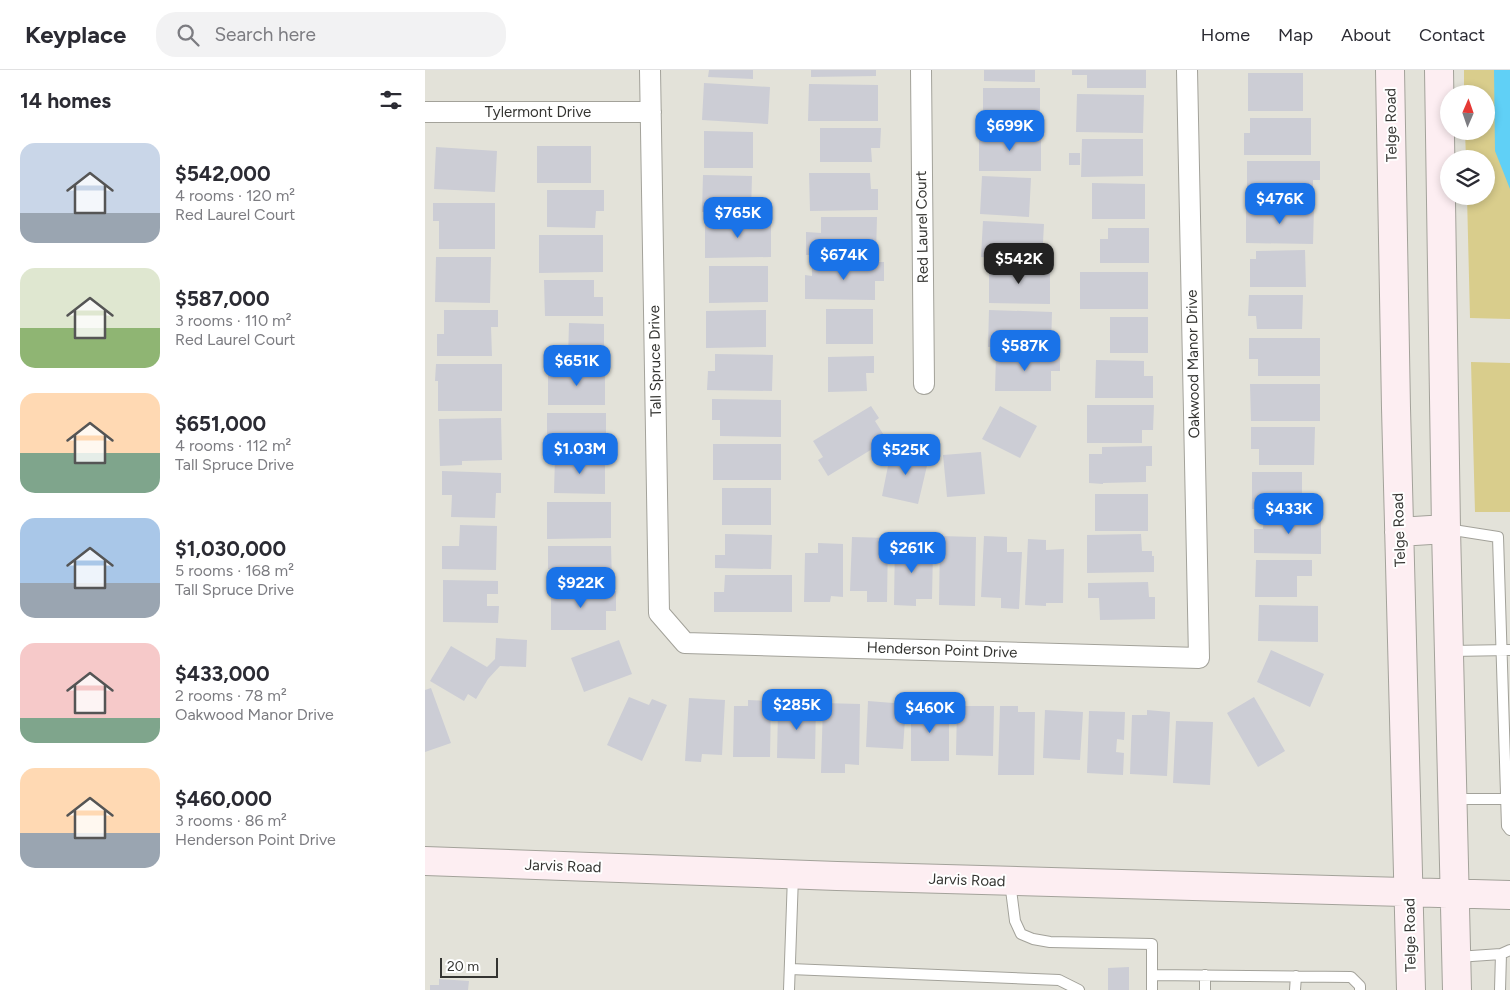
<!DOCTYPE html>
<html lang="en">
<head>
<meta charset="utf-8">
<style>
  :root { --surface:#fff; --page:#f2f2f3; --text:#2b2b33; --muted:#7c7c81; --line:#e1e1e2; --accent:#1a73e8 }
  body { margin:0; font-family:Figtree,sans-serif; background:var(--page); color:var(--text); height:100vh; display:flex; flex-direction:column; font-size:19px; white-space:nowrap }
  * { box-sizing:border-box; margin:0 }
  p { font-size:16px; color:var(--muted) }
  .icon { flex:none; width:28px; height:28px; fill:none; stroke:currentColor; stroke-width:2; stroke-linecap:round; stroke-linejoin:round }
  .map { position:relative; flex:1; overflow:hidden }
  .panel { display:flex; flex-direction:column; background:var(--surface); width:425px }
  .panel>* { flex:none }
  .needle { width:32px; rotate:2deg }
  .buttons { position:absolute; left:1015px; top:15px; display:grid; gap:10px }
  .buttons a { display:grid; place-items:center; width:55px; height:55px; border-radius:50%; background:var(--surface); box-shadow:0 2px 8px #0003; font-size:25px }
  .scale { position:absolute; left:15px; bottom:12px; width:58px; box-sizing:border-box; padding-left:5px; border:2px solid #343431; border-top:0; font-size:14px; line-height:18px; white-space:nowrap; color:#343431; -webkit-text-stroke:4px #fff; paint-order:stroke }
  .price { position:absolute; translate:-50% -42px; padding:0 11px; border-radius:10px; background:var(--accent); color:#fff; font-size:16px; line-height:32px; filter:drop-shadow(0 1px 2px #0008) }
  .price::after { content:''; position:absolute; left:50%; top:30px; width:15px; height:11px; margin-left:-8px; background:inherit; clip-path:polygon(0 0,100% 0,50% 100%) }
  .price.active { background:#222; color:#fff }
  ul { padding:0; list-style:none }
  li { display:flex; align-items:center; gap:15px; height:125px; padding:0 20px }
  li span { display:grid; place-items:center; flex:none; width:140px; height:100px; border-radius:15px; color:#555 }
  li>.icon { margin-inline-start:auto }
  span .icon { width:60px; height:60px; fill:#fffc; stroke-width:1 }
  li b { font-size:21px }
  h2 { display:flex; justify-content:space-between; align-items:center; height:60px; padding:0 20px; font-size:21px }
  header { display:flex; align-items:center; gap:30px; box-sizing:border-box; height:70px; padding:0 25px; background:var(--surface); border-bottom:1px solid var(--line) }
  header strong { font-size:24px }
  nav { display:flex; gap:28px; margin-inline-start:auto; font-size:18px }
  .search { width:350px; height:45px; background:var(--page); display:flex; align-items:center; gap:12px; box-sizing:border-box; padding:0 18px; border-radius:20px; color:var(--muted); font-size:19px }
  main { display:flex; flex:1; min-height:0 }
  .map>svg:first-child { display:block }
</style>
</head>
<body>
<header>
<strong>Keyplace</strong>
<div class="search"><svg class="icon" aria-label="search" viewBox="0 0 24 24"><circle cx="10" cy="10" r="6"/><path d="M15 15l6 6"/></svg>Search here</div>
<nav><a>Home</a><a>Map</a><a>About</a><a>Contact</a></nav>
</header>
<main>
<section class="panel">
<h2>14 homes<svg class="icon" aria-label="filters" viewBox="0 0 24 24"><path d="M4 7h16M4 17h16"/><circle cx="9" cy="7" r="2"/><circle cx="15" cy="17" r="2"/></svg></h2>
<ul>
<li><span style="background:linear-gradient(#c9d6e8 70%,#9aa5b1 0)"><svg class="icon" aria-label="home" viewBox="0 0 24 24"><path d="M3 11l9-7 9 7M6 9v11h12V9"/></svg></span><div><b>$542,000</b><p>4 rooms · 120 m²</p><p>Red Laurel Court</p></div></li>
<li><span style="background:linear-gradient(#dfe7d0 60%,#8fb573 0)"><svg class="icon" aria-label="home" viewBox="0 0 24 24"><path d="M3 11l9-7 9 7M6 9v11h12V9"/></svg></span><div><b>$587,000</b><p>3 rooms · 110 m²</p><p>Red Laurel Court</p></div></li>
<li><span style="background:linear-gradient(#ffd9b3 60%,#7fa58c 0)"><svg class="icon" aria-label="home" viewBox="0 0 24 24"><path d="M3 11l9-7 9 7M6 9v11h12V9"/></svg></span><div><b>$651,000</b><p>4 rooms · 112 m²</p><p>Tall Spruce Drive</p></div></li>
<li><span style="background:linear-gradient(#a9c7e8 65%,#9aa5b1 0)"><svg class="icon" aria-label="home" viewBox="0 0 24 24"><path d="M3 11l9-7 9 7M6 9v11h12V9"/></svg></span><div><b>$1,030,000</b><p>5 rooms · 168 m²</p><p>Tall Spruce Drive</p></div></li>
<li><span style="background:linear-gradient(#f6c9c9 75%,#7fa58c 0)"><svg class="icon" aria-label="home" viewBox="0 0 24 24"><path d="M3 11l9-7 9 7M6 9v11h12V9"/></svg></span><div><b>$433,000</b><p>2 rooms · 78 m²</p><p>Oakwood Manor Drive</p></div></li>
<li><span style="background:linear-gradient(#ffd9b3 65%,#9aa5b1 0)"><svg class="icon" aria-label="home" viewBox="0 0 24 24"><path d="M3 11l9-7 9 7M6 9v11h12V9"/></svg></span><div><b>$460,000</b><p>3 rooms · 86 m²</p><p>Henderson Point Drive</p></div></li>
</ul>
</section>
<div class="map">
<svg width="1085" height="920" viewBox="0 0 1085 920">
  <rect width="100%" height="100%" fill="#e3e2d9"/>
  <!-- green -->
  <path fill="#d9cd8c" d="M1039 0H1085V249L1045 248 1042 126H1061V89H1041L1040 61H1061V24H1039Z
    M1046 292 1085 293V442H1050Z"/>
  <!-- water -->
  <path fill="#60d0f6" d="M1069 0H1085V119L1070 81Z"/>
  <!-- building -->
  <path fill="#cccdd5" d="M284 0H328V9L283 7Z
    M386 0H451V6L386 7Z
    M559 0H610V12L559 11Z
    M647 0H721V18H662V5H647Z
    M823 3H878V41H823Z
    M279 13 345 17 343 54 277 50Z
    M384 14 453 15V51H383Z
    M558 18H615V56H558Z
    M652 24 719 25 718 63 651 62Z
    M825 48H886V85H819V63H825Z
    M395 58H456L455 78H446L447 92H395Z
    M279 61 328 62V98H279Z
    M554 63H616V101H554Z
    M657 69H718V106L656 107Z
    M112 76H166V113H112Z
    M11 77 72 81 70 122 9 119Z
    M644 83H655V95H644Z
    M822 91H895V110H888V129H822Z
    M384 103H445L446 119H453V140L385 141Z
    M278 105 327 106 326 143 277 142Z
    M557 106 606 108 604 147 555 144Z
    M667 113 720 114V149H667Z
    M122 120H179V141H171L170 158 122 157Z
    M8 133H70V179H14V151H8Z
    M821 136 889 137 888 174 821 173Z
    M396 147H452L451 184 381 185V162L396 163Z
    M280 151H346V187L280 188Z
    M558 151 619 154 617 191 556 187Z
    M683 158H724V193H675V169H683Z
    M114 165H178V202L114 203Z
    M880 180 881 217H825V189H831V181Z
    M11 187H66L65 233 10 232Z
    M387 192H459V211H450V230L380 229V205L387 206Z
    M284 196H343V232L284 233Z
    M564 196 625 197V234L564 233Z
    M655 202H723V239H655Z
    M119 210H169V227H178V246H120Z
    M824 225H878L877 259H832L831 246H823Z
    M401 239H448V274H401Z
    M19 240H73V257H66L67 286H12V264H19Z
    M341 240V277L281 278V241Z
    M564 240 627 242 626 278 563 277Z
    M685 247H723V283H685Z
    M144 253 179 254V290L143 289Z
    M824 268H895V306H833V289H824Z
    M290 284 348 285 347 321 282 320 283 301H290Z
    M571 284H635V301H626V321H570Z
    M449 286V303H441L442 321 403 322V287Z
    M671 290 719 291V306H728V328H670Z
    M11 294H77V341H13V311H10Z
    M123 299H180V335H123Z
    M825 314H895V351H826Z
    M287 329 356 330V367L295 366V350H287Z
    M662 335H729L728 360H717V373H662Z
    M446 336 454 348 450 351 462 370 403 406 393 390 398 387 388 371Z
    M575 336 612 356 595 388 557 369Z
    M122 343H181V379H122Z
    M76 348 77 390 37 391V395L15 396 14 349Z
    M826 357H890L889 395H834V379H826Z
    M288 374H356V410H288Z
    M727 376V396H721V412L678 413V414L664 413V384H677V377Z
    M486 378 505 383 493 434 457 426 466 381 485 385Z
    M556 382 560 424 522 427 518 385Z
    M130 386H180V424L129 423Z
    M17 401 76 403V423H71L70 448 26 447 27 425H17Z
    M827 402H877V439H827Z
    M297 418H346V455H297Z
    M670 424H723V461H670Z
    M122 432H186V468L122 469Z
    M839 446H896V484L829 483V459H838Z
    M35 455 72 456 71 500 17 499V476H34Z
    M300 464 347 465 346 499 290 498V485H300Z
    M716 464 717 481H727V486H729V502L662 503V465Z
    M515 466 551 467 550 536 514 535Z
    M559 466 582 467V482H597L594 539 576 538V528L556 527Z
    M427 467 463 468 462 532H442V521H425Z
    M470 468H481V479H508L507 529H491V536L469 535Z
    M603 469 621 470V480L639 479 638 533H621V536L600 535Z
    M393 473 418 474V527L406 526 405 532H379L380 483H393Z
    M123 476H186L187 512H139V499H123Z
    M831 490H887V506H872V527H830Z
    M300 505H367V542H289V522H299Z
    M18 510 73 511V524H62V536H74L73 553 18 552Z
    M723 512 724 527H730V549L675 550 674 528H663V513Z
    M126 520 191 521V541H181V560H126Z
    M834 535 893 536V572L833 571Z
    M71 568 102 570 101 597 75 596 63 609 51 629 43 624 39 631 5 611 26 576 62 597 70 589Z
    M194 570 207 604 159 622 146 588Z
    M846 580 899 604 885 637 832 612Z
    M6 618 26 673 0 682V620Z
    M204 627 224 635 227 629 242 635 217 691 182 675Z
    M829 627 860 681 833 697 802 643Z
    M264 628 300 630 297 685 277 684 276 692 260 691Z
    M323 630 346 631 345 687H308L309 636H323Z
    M369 631 391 632 390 689 352 688 353 639H369Z
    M443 631 481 634 478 679 441 677Z
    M398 633 435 634 434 695 420 694V703H396Z
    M532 636H569L568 686 531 685Z
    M575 636H593V642H610L609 705H573Z
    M486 638H524V691H486Z
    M620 640 658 642 655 690 618 688Z
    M722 640 745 642 742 706 705 704 707 645H722Z
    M664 641 700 642 699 670 692 669 691 682 699 683 698 705 662 703Z
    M751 651 788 652 785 715 748 713Z
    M704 897V920H683V898Z
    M14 909 44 911 43 920H5V915H14Z"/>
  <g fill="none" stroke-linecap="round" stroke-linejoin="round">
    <defs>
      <path id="lane" d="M1022 459 1073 467 1082 756 1085 760
        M1026 581 1085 580
        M1028 729H1081
        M585 812 590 851 596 864 608 869 625 872 727 874V920
        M1032 887 1076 884
        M365 899 634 910 654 920
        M727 905 926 907 935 916V920
        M364 920 368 806
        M780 920V905
        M870 920 871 906
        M1075 920 1076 884 1085 880"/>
      <path id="street" d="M225 0 234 543 260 573 774 588 762 0
        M496 0 499 314
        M0 42H226"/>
      <path id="secondary" d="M965 0 971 338 986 920
        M1014 0 1021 459 1032 920
        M974 462 1021 459
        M0 791 412 806 1085 825"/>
    </defs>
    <!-- lane casing -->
    <use href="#lane" stroke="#a3a29a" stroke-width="12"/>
    <!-- street casing -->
    <use href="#street" stroke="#a3a29a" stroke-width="22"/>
    <!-- secondary casing -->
    <use href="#secondary" stroke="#a3a29a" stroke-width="30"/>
    <!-- lane -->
    <use href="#lane" stroke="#fff" stroke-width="10"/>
    <!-- street -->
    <use href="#street" stroke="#fff" stroke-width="20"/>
    <!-- secondary -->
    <use href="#secondary" stroke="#fdeef2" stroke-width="28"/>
  </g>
  <g text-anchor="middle" stroke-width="4" stroke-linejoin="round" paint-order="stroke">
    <!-- street labels -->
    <g font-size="15" fill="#343431" stroke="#fff">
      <text x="113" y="47">Tylermont Drive</text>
      <text transform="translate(966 55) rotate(-91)" y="5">Telge Road</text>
      <text transform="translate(497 157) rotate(-91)" y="5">Red Laurel Court</text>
      <text transform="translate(230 291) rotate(-91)" y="5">Tall Spruce Drive</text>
      <text transform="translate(768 294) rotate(-91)" y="5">Oakwood Manor Drive</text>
      <text transform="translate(974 460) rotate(-92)" y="5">Telge Road</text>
      <text transform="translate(517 580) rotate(2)" y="5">Henderson Point Drive</text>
      <text transform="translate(138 796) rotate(2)" y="5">Jarvis Road</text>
      <text transform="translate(542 810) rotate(2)" y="5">Jarvis Road</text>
      <text transform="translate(985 865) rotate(-91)" y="5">Telge Road</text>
    </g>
  </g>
</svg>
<div class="buttons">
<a><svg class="needle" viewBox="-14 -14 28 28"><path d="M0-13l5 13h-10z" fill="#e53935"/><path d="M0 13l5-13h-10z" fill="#7c7c81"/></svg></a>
<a><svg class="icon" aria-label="layers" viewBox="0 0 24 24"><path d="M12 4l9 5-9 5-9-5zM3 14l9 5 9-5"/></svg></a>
</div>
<div class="scale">20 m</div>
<b class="price" style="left:585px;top:82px">$699K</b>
<b class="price" style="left:855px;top:155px">$476K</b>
<b class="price" style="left:313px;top:169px">$765K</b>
<b class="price" style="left:419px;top:211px">$674K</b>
<b class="price active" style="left:594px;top:215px">$542K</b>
<b class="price" style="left:600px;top:302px">$587K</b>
<b class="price" style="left:152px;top:317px">$651K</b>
<b class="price" style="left:155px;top:405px">$1.03M</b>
<b class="price" style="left:481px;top:406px">$525K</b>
<b class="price" style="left:864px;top:465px">$433K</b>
<b class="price" style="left:487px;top:504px">$261K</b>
<b class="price" style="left:156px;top:539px">$922K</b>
<b class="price" style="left:372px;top:661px">$285K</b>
<b class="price" style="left:505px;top:664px">$460K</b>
</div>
</main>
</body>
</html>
